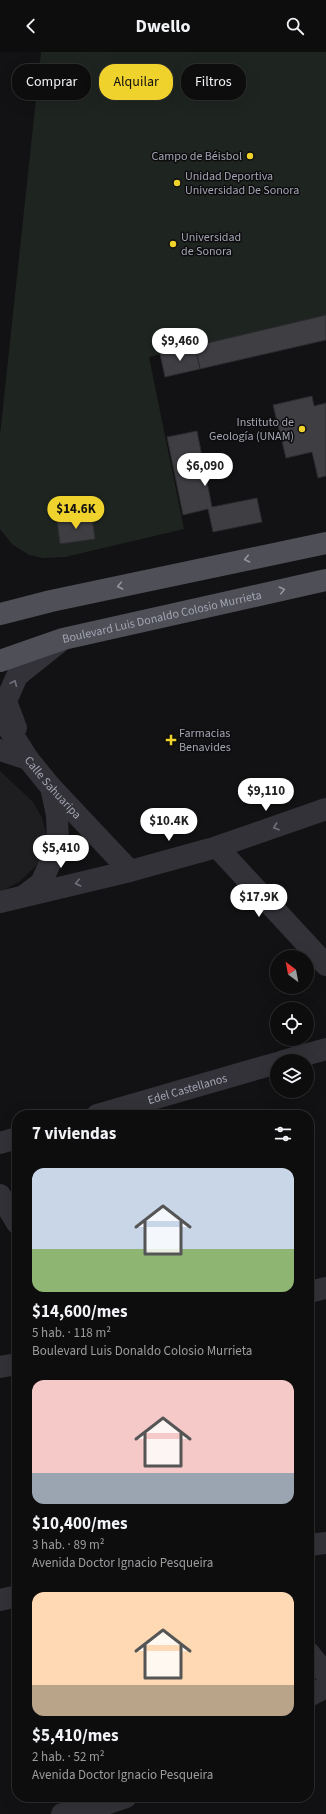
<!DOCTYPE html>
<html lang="es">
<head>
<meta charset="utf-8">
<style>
  :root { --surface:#0e0d0e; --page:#1c1b1c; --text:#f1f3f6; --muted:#9b9c9e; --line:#2e2d2e; --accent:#f0d22c }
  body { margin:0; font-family:"Source Sans 3",sans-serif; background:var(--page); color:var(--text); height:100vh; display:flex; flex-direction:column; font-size:15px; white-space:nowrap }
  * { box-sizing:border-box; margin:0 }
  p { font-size:13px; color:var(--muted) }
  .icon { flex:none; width:22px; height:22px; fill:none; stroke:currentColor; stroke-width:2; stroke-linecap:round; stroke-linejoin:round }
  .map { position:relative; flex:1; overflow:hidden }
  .sheet { position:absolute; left:12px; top:1058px; width:302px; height:692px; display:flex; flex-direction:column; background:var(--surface); border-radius:16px; box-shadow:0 4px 16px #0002,0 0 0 1px var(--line) }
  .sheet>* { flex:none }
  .hud { position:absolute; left:12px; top:12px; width:302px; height:36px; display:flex; gap:8px }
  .needle { width:26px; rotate:328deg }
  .buttons { position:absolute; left:270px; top:898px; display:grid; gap:8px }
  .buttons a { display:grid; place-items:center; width:44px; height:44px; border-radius:50%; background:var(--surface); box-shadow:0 4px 16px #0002,0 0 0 1px var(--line); font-size:20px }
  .price { position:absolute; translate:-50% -34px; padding:0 9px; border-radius:14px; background:#fff; color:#222; font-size:13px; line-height:26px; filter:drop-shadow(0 1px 2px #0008) }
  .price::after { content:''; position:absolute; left:50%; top:24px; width:12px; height:9px; margin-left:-6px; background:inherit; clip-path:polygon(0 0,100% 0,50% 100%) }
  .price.active { background:var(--accent); color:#111 }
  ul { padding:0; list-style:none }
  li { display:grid; align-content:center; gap:8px; height:212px; padding:0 20px }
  li span { display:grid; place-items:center; height:124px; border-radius:12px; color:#555 }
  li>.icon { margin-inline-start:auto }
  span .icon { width:72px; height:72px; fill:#fffc; stroke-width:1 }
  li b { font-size:17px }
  h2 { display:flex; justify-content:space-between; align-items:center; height:48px; padding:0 20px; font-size:17px }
  .pill { padding:0 14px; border-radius:16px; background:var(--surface); box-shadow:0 4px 16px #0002,0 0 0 1px var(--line); font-size:14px; line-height:36px }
  .pill.active { background:var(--accent); color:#111 }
  header { display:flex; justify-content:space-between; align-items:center; height:52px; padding:0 20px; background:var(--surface); font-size:18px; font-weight:700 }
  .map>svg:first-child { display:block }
</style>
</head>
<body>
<header><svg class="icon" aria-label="back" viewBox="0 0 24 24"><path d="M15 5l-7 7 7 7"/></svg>Dwello<svg class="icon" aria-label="search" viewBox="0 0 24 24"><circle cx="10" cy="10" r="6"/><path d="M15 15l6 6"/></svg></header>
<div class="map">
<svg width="326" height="1762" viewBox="0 0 326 1762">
  <rect width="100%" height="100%" fill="#121113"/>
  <!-- built -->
  <path fill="#1e1d20" d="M0 719 33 750 42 766 47 785 39 811 19 830 0 840Z"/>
  <!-- green -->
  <path fill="#1e2520" d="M41 0H326V263L149 305 184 477 65 505 43 506 29 503 12 492 0 477V383Z"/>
  <!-- building -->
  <path fill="#3e3e43" stroke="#2c2b2f" d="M326 263V288L200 317 195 294Z
    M195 294 200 317 165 325 160 302Z
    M312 344 314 354 326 351V424L318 426 312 400 286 406 273 353Z
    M197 379 212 455 257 446 262 470 213 480 208 457 183 463 167 385Z
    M92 464 95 487 60 492 57 469Z"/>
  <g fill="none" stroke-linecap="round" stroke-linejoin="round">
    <!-- minor -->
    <g stroke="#323238" stroke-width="22">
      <path id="s1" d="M0 663 28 707 50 734 130 819"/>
      <path d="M16 676 6 649 17 624 62 588"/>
      <path d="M0 698 28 707"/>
      <path d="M217 795 326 913"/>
      <path d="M25 843 41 831 58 794 57 763 51 735"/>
      <path d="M0 850 130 819 217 795 326 757"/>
      <path d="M283 1009 326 997"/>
      <path id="s2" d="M97 1063 277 1011"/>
      <path d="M0 1091 17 1086"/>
      <path d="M0 1143 17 1171"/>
      <path d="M309 1240 326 1236"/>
      <path d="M0 1315 17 1312"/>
      <path d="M309 1493 326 1491"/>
      <path d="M0 1548 17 1544"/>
      <path d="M309 1601 326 1622"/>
      <path d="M309 1644 326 1635"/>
      <path d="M62 1762 97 1755 126 1745"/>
    </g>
    <!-- primary -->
    <g stroke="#4e4f57" stroke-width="22">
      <path d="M0 562 51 549 326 491"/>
      <path id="s3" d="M0 609 63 587 326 528"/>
    </g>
  </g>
  <!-- one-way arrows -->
  <defs><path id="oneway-chevron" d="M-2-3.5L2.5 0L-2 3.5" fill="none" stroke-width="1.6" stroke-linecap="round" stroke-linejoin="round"/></defs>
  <g stroke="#9294a1">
    <use href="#oneway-chevron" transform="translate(247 507) rotate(168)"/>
    <use href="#oneway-chevron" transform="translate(120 534) rotate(168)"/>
    <use href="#oneway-chevron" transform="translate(282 538) rotate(-13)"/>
  </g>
  <g stroke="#70717c">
    <use href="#oneway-chevron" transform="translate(14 631) rotate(-66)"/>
    <use href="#oneway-chevron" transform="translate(276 775) rotate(161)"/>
    <use href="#oneway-chevron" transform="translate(78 831) rotate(167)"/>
  </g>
  <!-- markers -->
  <g fill="#f0d22c" stroke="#0d0c0e" stroke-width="1.5">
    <circle cx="250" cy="104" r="4"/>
    <circle cx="177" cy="131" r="4"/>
    <circle cx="173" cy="192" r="4"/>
    <circle cx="302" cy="377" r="4"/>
    <path d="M169 682h4v4h4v4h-4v4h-4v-4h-4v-4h4z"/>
  </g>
  <g text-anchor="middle" stroke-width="3" stroke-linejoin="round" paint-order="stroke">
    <!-- poi labels -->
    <g font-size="12" fill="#a3a5b3" stroke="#0d0c0e" text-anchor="start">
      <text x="242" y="108" text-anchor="end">Campo de Béisbol</text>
      <text x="185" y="128">Unidad Deportiva<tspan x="185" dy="14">Universidad De Sonora</tspan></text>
      <text x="181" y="189">Universidad<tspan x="181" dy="14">de Sonora</tspan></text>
      <text x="294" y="374" text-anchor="end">Instituto de<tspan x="294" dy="14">Geología (UNAM)</tspan></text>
      <text x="179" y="685">Farmacias<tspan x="179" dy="14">Benavides</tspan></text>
    </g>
    <!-- street labels -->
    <g font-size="12" fill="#a3a5b3" stroke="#0d0c0e">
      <text dy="4" stroke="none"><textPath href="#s3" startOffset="168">Boulevard Luis Donaldo Colosio Murrieta</textPath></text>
      <text dy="4" stroke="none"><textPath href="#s1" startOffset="90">Calle Sahuaripa</textPath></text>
      <text dy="4" stroke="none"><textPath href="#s2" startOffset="94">Edel Castellanos</textPath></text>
    </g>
  </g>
</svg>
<div class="buttons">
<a><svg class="needle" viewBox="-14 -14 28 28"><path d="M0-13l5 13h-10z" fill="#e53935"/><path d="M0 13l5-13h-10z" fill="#9b9c9e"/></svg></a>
<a><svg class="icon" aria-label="locate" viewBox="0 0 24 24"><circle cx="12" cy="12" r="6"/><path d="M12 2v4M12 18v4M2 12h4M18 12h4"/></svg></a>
<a><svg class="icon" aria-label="layers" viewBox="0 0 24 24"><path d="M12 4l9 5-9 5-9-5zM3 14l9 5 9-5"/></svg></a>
</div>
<b class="price" style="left:180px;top:310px">$9,460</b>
<b class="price" style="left:205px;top:435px">$6,090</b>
<b class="price active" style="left:76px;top:478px">$14.6K</b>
<b class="price" style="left:266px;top:760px">$9,110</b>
<b class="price" style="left:169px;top:790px">$10.4K</b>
<b class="price" style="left:61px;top:817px">$5,410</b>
<b class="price" style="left:259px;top:866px">$17.9K</b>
<div class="hud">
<a class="pill">Comprar</a>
<a class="pill active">Alquilar</a>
<a class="pill">Filtros</a>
</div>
<section class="sheet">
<h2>7 viviendas<svg class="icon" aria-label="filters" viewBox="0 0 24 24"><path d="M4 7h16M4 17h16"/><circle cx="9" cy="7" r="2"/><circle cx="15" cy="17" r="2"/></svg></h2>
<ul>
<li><span style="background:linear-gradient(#c9d6e8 65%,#8fb573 0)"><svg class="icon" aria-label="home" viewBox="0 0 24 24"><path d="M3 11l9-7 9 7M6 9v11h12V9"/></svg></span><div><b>$14,600/mes</b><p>5 hab. · 118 m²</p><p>Boulevard Luis Donaldo Colosio Murrieta</p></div></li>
<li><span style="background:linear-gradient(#f6c9c9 75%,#9aa5b1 0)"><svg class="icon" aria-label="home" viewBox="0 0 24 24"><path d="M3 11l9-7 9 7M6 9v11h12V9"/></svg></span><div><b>$10,400/mes</b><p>3 hab. · 89 m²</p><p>Avenida Doctor Ignacio Pesqueira</p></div></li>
<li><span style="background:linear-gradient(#ffd9b3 75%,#b9a48a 0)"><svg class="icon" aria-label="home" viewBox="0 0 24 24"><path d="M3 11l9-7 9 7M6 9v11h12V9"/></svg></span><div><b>$5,410/mes</b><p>2 hab. · 52 m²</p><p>Avenida Doctor Ignacio Pesqueira</p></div></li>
</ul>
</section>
</div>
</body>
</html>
